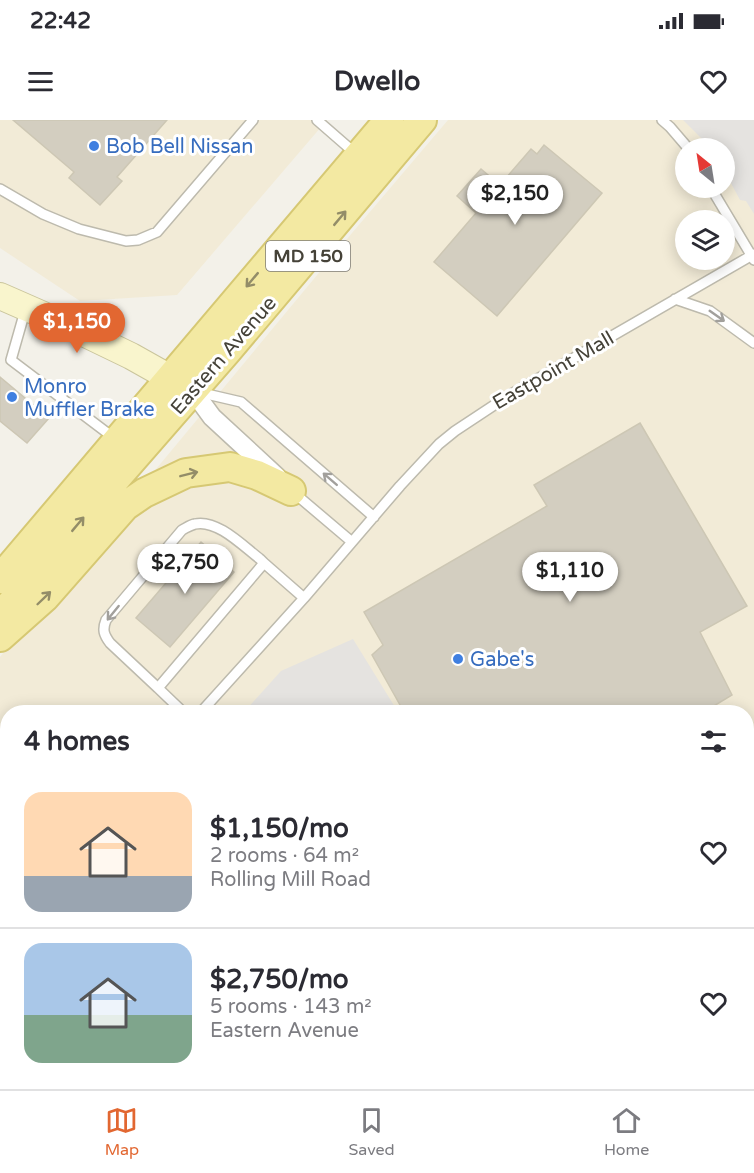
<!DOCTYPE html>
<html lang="en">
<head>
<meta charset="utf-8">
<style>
  :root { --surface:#fff; --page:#f2f2f3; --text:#2b2b33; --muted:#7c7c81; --line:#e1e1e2; --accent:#e26731 }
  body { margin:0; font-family:"Varela Round",sans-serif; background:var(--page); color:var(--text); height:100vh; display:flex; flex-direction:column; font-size:22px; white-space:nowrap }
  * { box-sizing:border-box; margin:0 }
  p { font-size:20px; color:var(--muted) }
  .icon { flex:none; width:33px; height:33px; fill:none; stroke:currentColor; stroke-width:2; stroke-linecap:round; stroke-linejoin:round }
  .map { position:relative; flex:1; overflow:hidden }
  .sheet { position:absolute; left:0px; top:585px; width:754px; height:384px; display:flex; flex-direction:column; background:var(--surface); border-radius:24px 24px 0 0; box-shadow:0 3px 15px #0003 }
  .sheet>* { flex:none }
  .needle { width:39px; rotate:330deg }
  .controls { position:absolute; left:675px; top:18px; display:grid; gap:12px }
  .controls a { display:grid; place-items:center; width:60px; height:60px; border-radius:50%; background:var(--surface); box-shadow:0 3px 15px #0003; font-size:30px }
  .price { position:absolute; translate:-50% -51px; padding:0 14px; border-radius:21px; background:#fff; color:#222; font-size:20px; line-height:39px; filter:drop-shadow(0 2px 3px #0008) }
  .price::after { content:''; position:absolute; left:50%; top:36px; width:18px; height:14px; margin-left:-9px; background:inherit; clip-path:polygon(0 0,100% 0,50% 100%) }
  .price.current { background:var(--accent); color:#fff }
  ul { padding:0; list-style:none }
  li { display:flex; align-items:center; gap:18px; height:150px; padding:0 24px }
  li+li { border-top:2px solid var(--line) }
  li span { display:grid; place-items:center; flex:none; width:168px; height:120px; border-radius:18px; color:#555 }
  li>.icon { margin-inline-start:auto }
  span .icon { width:72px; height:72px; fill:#fffc; stroke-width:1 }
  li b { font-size:26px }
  h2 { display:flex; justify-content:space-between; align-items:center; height:72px; padding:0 24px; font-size:26px }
  .status { display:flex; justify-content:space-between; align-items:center; height:42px; padding:0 30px; background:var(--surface); direction:ltr }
  .status svg { height:16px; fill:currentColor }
  header { display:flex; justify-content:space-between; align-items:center; height:78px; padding:0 24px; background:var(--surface); font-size:27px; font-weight:700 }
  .tab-bar { display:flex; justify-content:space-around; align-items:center; height:84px; border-top:2px solid var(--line); background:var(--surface); font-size:16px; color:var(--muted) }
  .tab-bar a { display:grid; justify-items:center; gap:3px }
  .tab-bar .current { color:var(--accent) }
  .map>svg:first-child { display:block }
</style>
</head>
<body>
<div class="status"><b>22:42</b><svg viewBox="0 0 49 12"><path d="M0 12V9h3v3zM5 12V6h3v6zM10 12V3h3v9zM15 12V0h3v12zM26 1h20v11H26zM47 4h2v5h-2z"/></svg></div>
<header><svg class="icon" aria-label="menu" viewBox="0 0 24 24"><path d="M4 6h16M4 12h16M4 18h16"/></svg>Dwello<svg class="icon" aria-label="heart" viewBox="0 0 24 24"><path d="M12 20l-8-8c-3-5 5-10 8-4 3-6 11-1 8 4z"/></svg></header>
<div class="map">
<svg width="754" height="969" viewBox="0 0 754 969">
  <rect width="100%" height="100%" fill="#f3f1e9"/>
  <!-- commercial -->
  <path fill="#f2ebd7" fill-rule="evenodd" d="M0 0H327L177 175 80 181 0 128Z
    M448 0H754V969H0V537L352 113ZM686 28H724V68H686ZM686 100H724V140H686ZM8 592H747V962H8Z"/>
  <!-- parking -->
  <path fill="#e5e3e0" d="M683 0H754V94L746 81 740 80 725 52 724 28H711Z
    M353 519 398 592H244L281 551Z
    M7 866 8 962H277L264 969H0V890Z"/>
  <!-- building -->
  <path fill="#d3cec0" stroke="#cdc7b4" stroke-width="1.5" d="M13 0H167L117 57 122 61 100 85 69 58 74 52Z
    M544 25 602 73 497 196 434 142 476 93 457 76 481 49 500 65 531 29 537 34Z
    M0 257 49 298 27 323 0 301Z
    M640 303 747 486 700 512 732 575 704 592H404L372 535 383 525 364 492 547 386 534 365Z
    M201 422 226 443 224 444 234 452 170 527 136 498Z"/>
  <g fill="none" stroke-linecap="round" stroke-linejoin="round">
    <defs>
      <path id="lane" d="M317 0 356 34
        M662 0 670 7 688 28
        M711 68 754 140
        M0 69 43 94 79 109 126 121 138 120 157 112 253 0
        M675 179 710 191 754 223
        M25 191 11 240 114 318
        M198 272 241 282 374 397
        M293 372 352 422
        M264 443 158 568 110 523C104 515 102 510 106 500L182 410C186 408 190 405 195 404 217 399 243 426 260 439L264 443 304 478
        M158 568 183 592
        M201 592 304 478 400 366 439 324 455 311 508 276 754 134
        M239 969 240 964"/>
      <path id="street" d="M193 271 212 297 277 357"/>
      <path id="secondary" d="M0 176 73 208 131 236 188 268"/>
      <path id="primary" d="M0 459 389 0
        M0 497 118 356 227 231 422 0
        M0 517 45 477 125 386 144 373 186 353 230 347 257 355 291 371
        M0 814 4 817"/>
    </defs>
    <!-- lane casing -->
    <use href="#lane" stroke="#bdbaad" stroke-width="12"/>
    <!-- street casing -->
    <use href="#street" stroke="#bdbaad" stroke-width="21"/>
    <!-- secondary casing -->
    <use href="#secondary" stroke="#cac59c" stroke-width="28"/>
    <!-- primary casing -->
    <use href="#primary" stroke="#d6c873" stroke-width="32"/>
    <!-- lane -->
    <use href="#lane" stroke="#fff" stroke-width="9"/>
    <!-- street -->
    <use href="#street" stroke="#fff" stroke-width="18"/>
    <!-- secondary -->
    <use href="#secondary" stroke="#f9f5cd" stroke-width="26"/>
    <!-- primary -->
    <use href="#primary" stroke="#f3e9a2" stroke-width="28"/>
  </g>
  <!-- one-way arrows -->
  <defs><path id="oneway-shaft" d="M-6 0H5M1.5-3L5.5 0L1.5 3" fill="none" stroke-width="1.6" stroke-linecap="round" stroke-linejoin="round" transform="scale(1.5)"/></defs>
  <g stroke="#938d68">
    <use href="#oneway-shaft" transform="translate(340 98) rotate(-50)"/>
    <use href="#oneway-shaft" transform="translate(252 160) rotate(130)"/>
    <use href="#oneway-shaft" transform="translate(189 354) rotate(-14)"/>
    <use href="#oneway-shaft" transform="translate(78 404) rotate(-50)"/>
    <use href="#oneway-shaft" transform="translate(44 478) rotate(-44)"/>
  </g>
  <g stroke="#a2a09c">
    <use href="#oneway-shaft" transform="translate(717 196) rotate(35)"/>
    <use href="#oneway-shaft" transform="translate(330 359) rotate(-139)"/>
    <use href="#oneway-shaft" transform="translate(113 493) rotate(129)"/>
  </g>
  <!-- markers -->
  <g fill="#3f7fe0" stroke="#fff" stroke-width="2">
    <circle cx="94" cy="26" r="6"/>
    <circle cx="12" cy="277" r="6"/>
    <circle cx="458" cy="539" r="6"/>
  </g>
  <g text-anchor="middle" stroke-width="6" stroke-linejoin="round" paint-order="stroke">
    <!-- shield labels -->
    <rect fill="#fff" stroke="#7d7b74" stroke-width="1.5" x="266" y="121" width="84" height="30" rx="4.5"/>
    <g font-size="18" font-weight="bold" fill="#454238">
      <text x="308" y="142">MD 150</text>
    </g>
    <!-- shop labels -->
    <g font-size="20" fill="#366cbe" stroke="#fff" text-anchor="start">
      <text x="106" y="33">Bob Bell Nissan</text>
      <text x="24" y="273">Monro<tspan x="24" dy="23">Muffler Brake</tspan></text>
      <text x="470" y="546">Gabe's</text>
    </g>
    <!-- street labels -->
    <g font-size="20" fill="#454238" stroke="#fff">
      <text transform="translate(223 235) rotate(-49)" y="7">Eastern Avenue</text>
      <text transform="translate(553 250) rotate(-30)" y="7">Eastpoint Mall</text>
    </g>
  </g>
</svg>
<div class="controls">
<a><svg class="needle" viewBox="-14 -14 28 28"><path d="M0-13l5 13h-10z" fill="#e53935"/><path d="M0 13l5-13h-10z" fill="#7c7c81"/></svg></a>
<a><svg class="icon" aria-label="layers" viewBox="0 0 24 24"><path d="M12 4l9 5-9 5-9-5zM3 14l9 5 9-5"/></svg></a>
</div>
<b class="price" style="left:515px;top:106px">$2,150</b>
<b class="price current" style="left:77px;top:234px">$1,150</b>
<b class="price" style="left:185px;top:475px">$2,750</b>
<b class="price" style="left:570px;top:483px">$1,110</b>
<section class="sheet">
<h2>4 homes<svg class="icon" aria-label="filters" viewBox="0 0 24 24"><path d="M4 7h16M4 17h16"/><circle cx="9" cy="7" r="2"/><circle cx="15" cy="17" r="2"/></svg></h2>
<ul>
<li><span style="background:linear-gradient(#ffd9b3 70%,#9aa5b1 0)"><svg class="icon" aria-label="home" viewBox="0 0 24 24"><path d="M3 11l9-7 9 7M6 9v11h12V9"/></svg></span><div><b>$1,150/mo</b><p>2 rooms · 64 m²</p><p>Rolling Mill Road</p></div><svg class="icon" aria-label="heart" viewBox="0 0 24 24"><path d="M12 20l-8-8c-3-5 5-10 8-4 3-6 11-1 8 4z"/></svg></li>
<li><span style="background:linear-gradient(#a9c7e8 60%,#7fa58c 0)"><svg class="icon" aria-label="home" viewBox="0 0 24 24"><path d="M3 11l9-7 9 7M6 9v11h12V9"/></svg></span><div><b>$2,750/mo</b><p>5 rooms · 143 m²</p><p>Eastern Avenue</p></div><svg class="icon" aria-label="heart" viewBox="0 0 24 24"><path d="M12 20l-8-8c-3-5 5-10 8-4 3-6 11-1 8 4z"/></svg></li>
</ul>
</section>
</div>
<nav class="tab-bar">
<a class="current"><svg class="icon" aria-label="map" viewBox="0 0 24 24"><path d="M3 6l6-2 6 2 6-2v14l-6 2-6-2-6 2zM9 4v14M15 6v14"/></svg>Map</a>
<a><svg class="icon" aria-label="saved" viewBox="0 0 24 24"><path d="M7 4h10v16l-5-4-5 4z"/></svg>Saved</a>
<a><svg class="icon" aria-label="home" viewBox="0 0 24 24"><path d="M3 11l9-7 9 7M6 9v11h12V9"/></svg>Home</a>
</nav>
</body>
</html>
